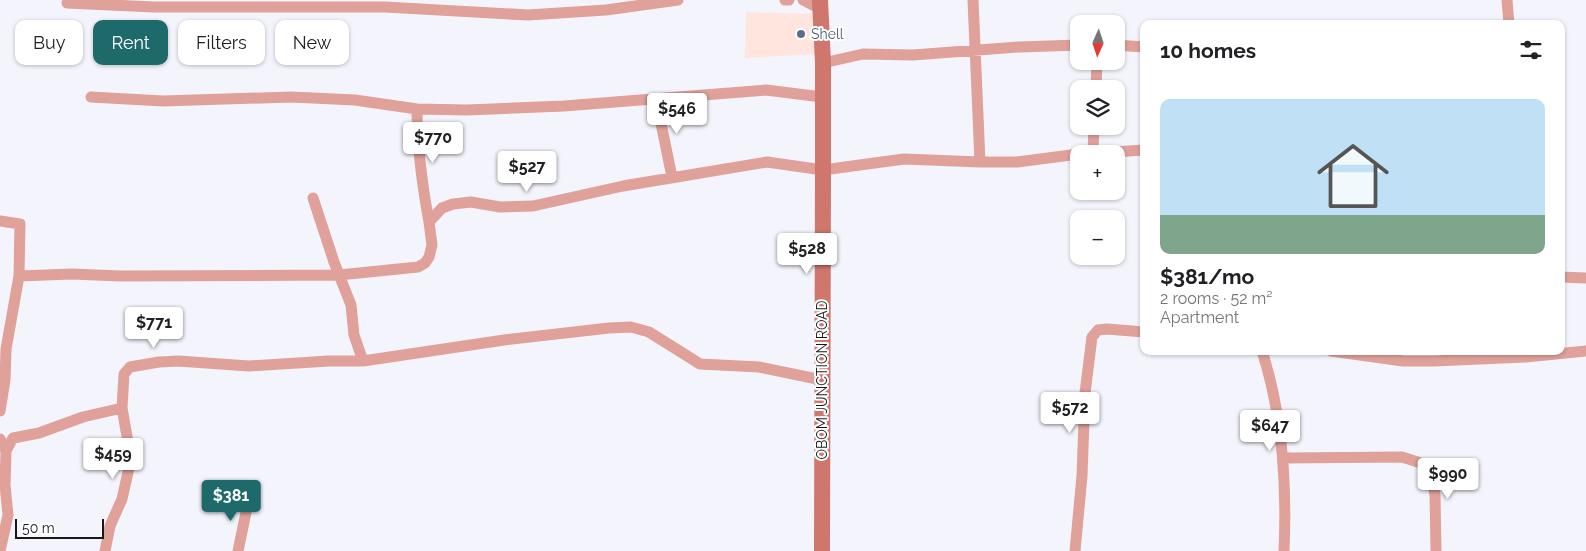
<!DOCTYPE html>
<html lang="en">
<head>
<meta charset="utf-8">
<style>
  :root { --surface:#fff; --page:#f6f6f6; --text:#202124; --muted:#757577; --line:#e0e0e0; --accent:#1e6a6b }
  body { margin:0; font-family:Raleway,sans-serif; background:var(--page); color:var(--text); height:100vh; display:flex; flex-direction:column; font-size:19px; white-space:nowrap }
  * { box-sizing:border-box; margin:0 }
  p { font-size:16px; color:var(--muted) }
  .icon { flex:none; width:28px; height:28px; fill:none; stroke:currentColor; stroke-width:2; stroke-linecap:round; stroke-linejoin:round }
  .map { position:relative; flex:1; overflow:hidden }
  .side { position:absolute; left:1140px; top:20px; width:425px; height:335px; display:flex; flex-direction:column; background:var(--surface); border-radius:10px; box-shadow:0 1px 4px #0004 }
  .side>* { flex:none }
  .top-card { position:absolute; left:15px; top:20px; width:475px; height:45px; display:flex; gap:10px }
  .needle { width:32px; rotate:183deg }
  .buttons { position:absolute; left:1070px; top:15px; display:grid; gap:10px }
  .buttons a { display:grid; place-items:center; width:55px; height:55px; border-radius:10px; background:var(--surface); box-shadow:0 1px 4px #0004; font-size:25px }
  .scale { position:absolute; left:15px; bottom:12px; width:89px; box-sizing:border-box; padding-left:5px; border:2px solid #18181b; border-top:0; font-size:14px; line-height:18px; white-space:nowrap; color:#18181b; -webkit-text-stroke:4px #fff; paint-order:stroke }
  .price { position:absolute; translate:-50% -42px; padding:0 11px; border-radius:5px; background:#fff; color:#222; font-size:16px; line-height:32px; filter:drop-shadow(0 1px 2px #0008) }
  .price::after { content:''; position:absolute; left:50%; top:30px; width:15px; height:11px; margin-left:-8px; background:inherit; clip-path:polygon(0 0,100% 0,50% 100%) }
  .price.current { background:var(--accent); color:#fff }
  ul { padding:0; list-style:none }
  li { display:grid; align-content:center; gap:10px; height:265px; padding:0 20px }
  li+li { border-top:1px solid var(--line) }
  li span { display:grid; place-items:center; height:155px; border-radius:10px; color:#555 }
  li>.icon { margin-inline-start:auto }
  span .icon { width:90px; height:90px; fill:#fffc; stroke-width:1 }
  li b { font-size:21px }
  h2 { display:flex; justify-content:space-between; align-items:center; height:60px; padding:0 20px; font-size:21px }
  .chip { padding:0 18px; border-radius:10px; background:var(--surface); box-shadow:0 1px 4px #0004; font-size:18px; line-height:45px }
  .chip.current { background:var(--accent); color:#fff }
  .map>svg:first-child { display:block }
</style>
</head>
<body>
<div class="map">
<svg width="1586" height="551" viewBox="0 0 1586 551">
  <rect width="100%" height="100%" fill="#f4f5fc"/>
  <!-- commercial -->
  <path fill="#ffe5de" d="M746 12 818 14 820 54 745 58Z"/>
  <g fill="none" stroke-linecap="round" stroke-linejoin="round">
    <!-- minor -->
    <path stroke="#dfa19a" stroke-width="11" d="M785 0H789
      M803 0 820 9
      M973 0 980 162
      M1507 0 1509 24
      M67 3 154 7H385L528 15 606 10 678 0
      M1116 45 1144 47
      M823 63 863 54 913 55 1019 47 1079 45
      M1096 89 1097 61
      M91 97 163 101 291 97 355 100 417 109 467 110 564 106 766 90 822 97
      M656 99 672 177
      M417 109C417 147 422 184 429 222
      M1093 152 1094 126
      M1082 154 1144 150
      M313 198 334 262 351 305 354 335 363 361
      M0 221 20 224 19 276 6 349 5 380 0 411
      M19 276 72 274 120 276 339 275 418 267 425 263 429 257 432 245 429 222 442 208 453 204 471 202 500 207 533 206 623 186 767 162 823 170 904 159 980 162H1017L1079 154
      M1561 277 1586 278
      M1262 351C1283 416 1287 483 1284 551
      M1331 351 1403 361H1434L1526 357 1586 351
      M0 439 6 451
      M1284 458 1402 457 1421 463 1431 475 1435 495 1436 551
      M0 551 8 515 5 485 6 451 13 438 39 433 83 417 122 408 124 374 130 367 159 362 178 361 249 366 329 361H363L504 340 609 328 631 327 649 332 700 364 759 367 822 380
      M105 551 110 526 122 499 131 459 122 408
      M238 551 249 498
      M1075 551 1082 476 1085 393 1092 337 1098 330 1107 329 1144 332"/>
    <!-- secondary -->
    <path stroke="#cf766d" stroke-width="16" d="M820 0 823 63V170L822 551"/>
  </g>
  <!-- markers -->
  <circle fill="#5c6f8a" stroke="#fff" stroke-width="2" cx="801" cy="34" r="5"/>
  <g text-anchor="middle" stroke-width="4" stroke-linejoin="round" paint-order="stroke">
    <!-- service labels -->
    <g font-size="14" fill="#4e5e75" stroke="#fff" text-anchor="start">
      <text x="811" y="39">Shell</text>
    </g>
    <!-- street labels -->
    <g font-size="14" fill="#18181b" stroke="#fff">
      <text transform="translate(822 380) rotate(-90)" y="5">OBOM JUNCTION ROAD</text>
    </g>
  </g>
</svg>
<div class="buttons">
<a><svg class="needle" viewBox="-14 -14 28 28"><path d="M0-13l5 13h-10z" fill="#e53935"/><path d="M0 13l5-13h-10z" fill="#757577"/></svg></a>
<a><svg class="icon" aria-label="layers" viewBox="0 0 24 24"><path d="M12 4l9 5-9 5-9-5zM3 14l9 5 9-5"/></svg></a>
<a>+</a>
<a>−</a>
</div>
<div class="scale">50 m</div>
<b class="price" style="left:677px;top:135px">$546</b>
<b class="price" style="left:433px;top:164px">$770</b>
<b class="price" style="left:527px;top:193px">$527</b>
<b class="price" style="left:807px;top:275px">$528</b>
<b class="price" style="left:154px;top:349px">$771</b>
<b class="price" style="left:1070px;top:434px">$572</b>
<b class="price" style="left:1270px;top:452px">$647</b>
<b class="price" style="left:113px;top:480px">$459</b>
<b class="price" style="left:1448px;top:500px">$990</b>
<b class="price current" style="left:231px;top:522px">$381</b>
<div class="top-card">
<a class="chip">Buy</a>
<a class="chip current">Rent</a>
<a class="chip">Filters</a>
<a class="chip">New</a>
</div>
<section class="side">
<h2>10 homes<svg class="icon" aria-label="filters" viewBox="0 0 24 24"><path d="M4 7h16M4 17h16"/><circle cx="9" cy="7" r="2"/><circle cx="15" cy="17" r="2"/></svg></h2>
<ul>
<li><span style="background:linear-gradient(#bfe0f5 75%,#7fa58c 0)"><svg class="icon" aria-label="home" viewBox="0 0 24 24"><path d="M3 11l9-7 9 7M6 9v11h12V9"/></svg></span><div><b>$381/mo</b><p>2 rooms · 52 m²</p><p>Apartment</p></div></li>
</ul>
</section>
</div>
</body>
</html>
